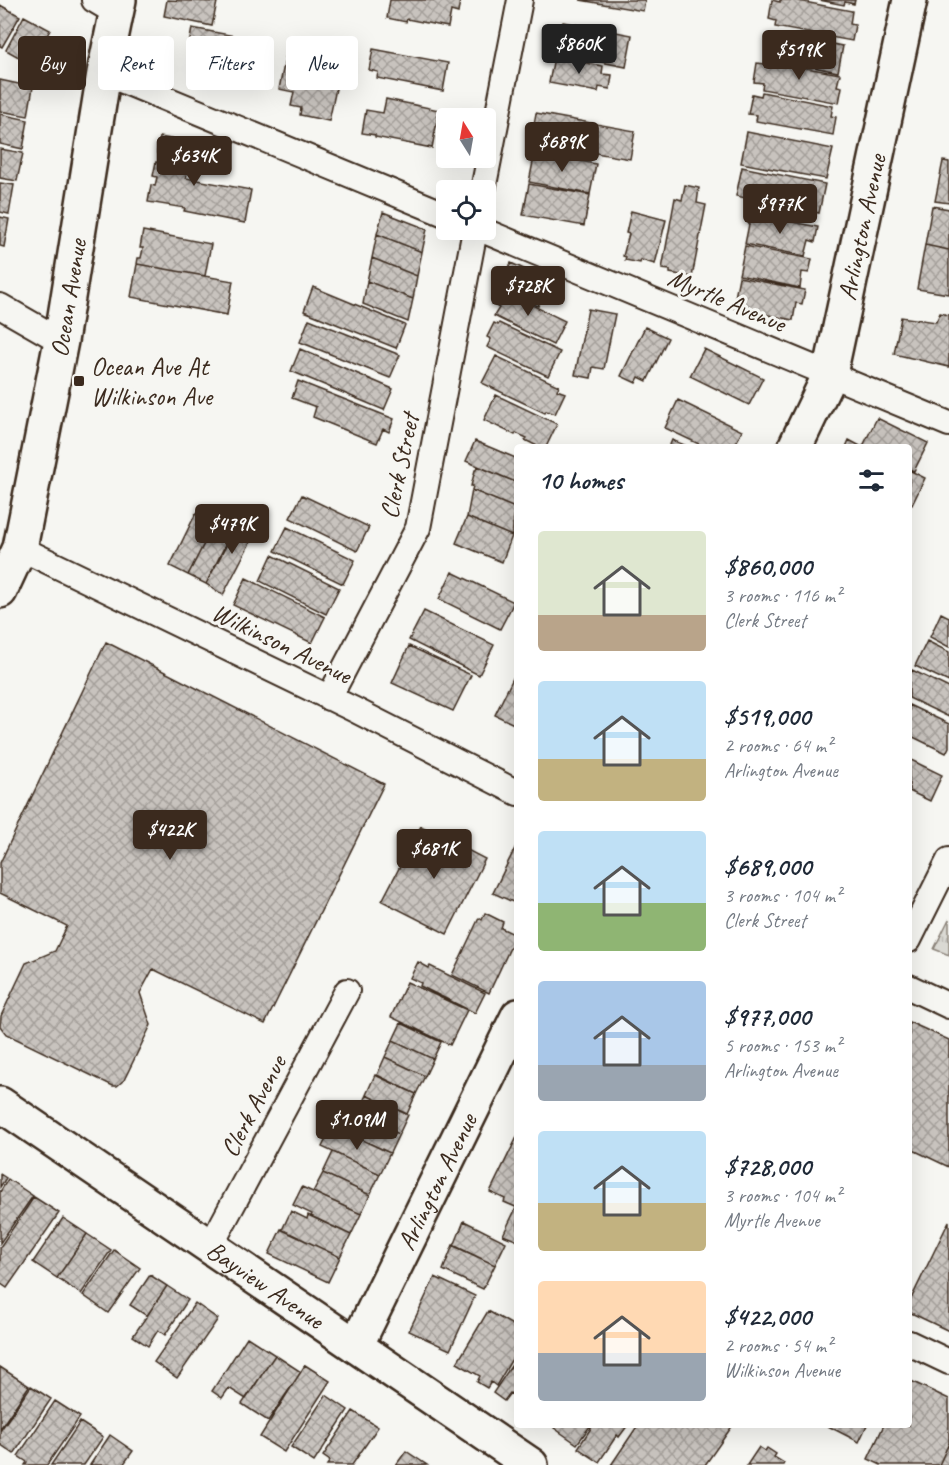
<!DOCTYPE html>
<html lang="en">
<head>
<meta charset="utf-8">
<style>
  :root { --surface:#fff; --page:#f2f2f3; --text:#1f2937; --muted:#747a83; --accent:#3b2a1e }
  body { margin:0; font-family:Caveat,sans-serif; background:var(--page); color:var(--text); height:100vh; display:flex; flex-direction:column; font-size:22px; white-space:nowrap }
  * { box-sizing:border-box; margin:0 }
  p { font-size:20px; color:var(--muted) }
  .icon { flex:none; width:33px; height:33px; fill:none; stroke:currentColor; stroke-width:2; stroke-linecap:round; stroke-linejoin:round }
  .map { position:relative; flex:1; overflow:hidden }
  .panel { position:absolute; left:514px; top:444px; width:398px; height:984px; display:flex; flex-direction:column; background:var(--surface); border-radius:6px; box-shadow:0 6px 24px #0002 }
  .panel>* { flex:none }
  .hud { position:absolute; left:18px; top:36px; width:406px; height:54px; display:flex; gap:12px }
  .needle { width:39px; rotate:349deg }
  .fabs { position:absolute; left:436px; top:108px; display:grid; gap:12px }
  .fabs a { display:grid; place-items:center; width:60px; height:60px; border-radius:6px; background:var(--surface); box-shadow:0 6px 24px #0002; font-size:30px }
  .price { position:absolute; translate:-50% -51px; padding:0 14px; border-radius:6px; background:var(--accent); color:#fff; font-size:20px; line-height:39px; filter:drop-shadow(0 2px 3px #0008) }
  .price::after { content:''; position:absolute; left:50%; top:36px; width:18px; height:14px; margin-left:-9px; background:inherit; clip-path:polygon(0 0,100% 0,50% 100%) }
  .price.current { background:#222; color:#fff }
  ul { padding:0; list-style:none }
  li { display:flex; align-items:center; gap:18px; height:150px; padding:0 24px }
  li span { display:grid; place-items:center; flex:none; width:168px; height:120px; border-radius:6px; color:#555 }
  li>.icon { margin-inline-start:auto }
  span .icon { width:72px; height:72px; fill:#fffc; stroke-width:1 }
  li b { font-size:26px }
  h2 { display:flex; justify-content:space-between; align-items:center; height:72px; padding:0 24px; font-size:26px }
  .tag { padding:0 21px; border-radius:6px; background:var(--surface); box-shadow:0 6px 24px #0002; font-size:21px; line-height:54px }
  .tag.current { background:var(--accent); color:#fff }
  .map>svg:first-child { display:block }
</style>
</head>
<body>
<div class="map">
<svg width="949" height="1465" viewBox="0 0 949 1465">
  <defs>
    <pattern id="park-tufts" width="24" height="20" patternUnits="userSpaceOnUse" patternTransform="scale(1.5)"><rect width="24" height="20" fill="#dad9d3"/><path d="M3 7l-1-3M5 7V3M7 7l1-3M15 17l-1-3M17 17v-4M19 17l1-3" fill="none" stroke="#bcbab5"/></pattern>
    <pattern id="building-cross-hatch" width="8" height="8" patternUnits="userSpaceOnUse" patternTransform="scale(1.5)"><rect width="8" height="8" fill="#c8c3be"/><path d="M0 0l8 8M0 8l8-8" fill="none" stroke="#a49f9a"/></pattern>
  </defs>
  <rect width="100%" height="100%" fill="#f6f6f2"/>
  <filter id="ink" filterUnits="userSpaceOnUse"><feTurbulence type="fractalNoise" baseFrequency=".0167" numOctaves="2"/><feDisplacementMap in="SourceGraphic" scale="12" xChannelSelector="R" yChannelSelector="G"/><feConvolveMatrix kernelMatrix="1 2 1 2 8 2 1 2 1" color-interpolation-filters="sRGB"/></filter>
  <g filter="url(#ink)">
    <!-- park -->
    <path fill="url(#park-tufts)" stroke="#8a8278" stroke-width="1.5" d="M949 919V955L934 949Z"/>
    <!-- building -->
    <path fill="url(#building-cross-hatch)" stroke="#3b2a1e" stroke-width="1.5" d="M167 0 217 2 212 26 164 16Z
      M390 0H460L458 13 451 11 448 27 407 19 406 22 387 18Z
      M580 0H645L643 11Z
      M772 0 780 2V0H794L852 11 850 24 855 25 852 41 775 27 776 21 769 19Z
      M819 0H855L854 4 845 2 844 5Z
      M0 5 20 16 2 47 0 46Z
      M24 16 50 30 31 64 6 50Z
      M563 22 632 35 626 67 556 53Z
      M192 28 235 36 230 64 187 56Z
      M802 38 843 46 838 72 779 60 782 44 799 48Z
      M308 39 345 47 329 121 300 115 301 108 291 106 294 92 279 89 289 40 307 43Z
      M373 49 448 63 443 91 377 78 378 72 369 70Z
      M554 57 603 66 602 74 612 75 610 89 599 87 598 92 549 83Z
      M767 61 840 74 837 86 842 87 839 103 762 89 763 83 754 82 757 63 766 64Z
      M0 80 33 87 28 116 0 111Z
      M762 92 833 106 831 116 836 117 833 135 756 121 757 115 748 114 752 94 761 96Z
      M386 99 439 110 432 148 375 137V135L362 133 366 110 383 113Z
      M536 113 635 131 630 159 531 142Z
      M0 114 28 120 23 149 0 144Z
      M747 132 833 149 826 179 741 163Z
      M160 137 193 143 186 178 251 190 245 223 184 211 185 208 148 202 151 185 155 186 157 177 153 176 156 162 160 163 162 154 157 153Z
      M0 149 23 153 17 181 0 178Z
      M535 152 596 164 590 194 529 182Z
      M943 161 949 162V203L935 201Z
      M742 167 825 184 819 213 736 196Z
      M0 183 14 185 9 214 0 212Z
      M529 184 590 195 584 226 523 215Z
      M685 185 699 188 697 203 706 205 692 277 670 273V270L662 269 675 198 682 200Z
      M932 206 949 209V250L925 245Z
      M631 211 666 220 655 264 641 260 640 263 625 260 626 257 623 256 629 234 626 233Z
      M383 212 427 229 422 252 377 234Z
      M751 214 818 227 815 242 809 240 805 256 745 244Z
      M0 217 9 219 4 247 0 246Z
      M143 231 211 244 205 276 137 264 138 258H141L143 248H140Z
      M377 234 422 252 417 276 372 258Z
      M925 245 949 250V294L917 289Z
      M745 246 812 259 809 273 802 272 800 288 739 275Z
      M372 258 417 276 413 299 367 281Z
      M511 263 550 281 538 306 499 288Z
      M137 264 233 281 227 315 131 297Z
      M739 277 805 290 802 304 796 303 793 320 733 308Z
      M367 281 413 299 408 322 363 304Z
      M313 287 405 325 396 348 304 311Z
      M499 289 565 321 553 345 494 316 499 308 492 304Z
      M588 309 615 314 604 369 593 367 591 378 575 375Z
      M940 313 949 315V367L894 354 901 317 936 322Z
      M309 319 400 355 390 378 300 342Z
      M494 323 498 325 499 323 560 352 548 376 487 347 491 339 487 337Z
      M645 327 668 338 647 381 639 377 636 383 621 376Z
      M300 349 393 389 384 410 291 371Z
      M704 349 763 378 749 405 690 376Z
      M496 356 559 386 557 390 565 393 555 414 546 411 545 413 482 383Z
      M298 381 394 419 389 432 383 429 377 443 313 417 316 407 292 398Z
      M496 395 557 424 546 447H539L525 440 527 438 516 433 515 435 484 420Z
      M678 400 742 431 734 447H705L665 428Z
      M877 418 928 443 914 471 909 469V447L863 446Z
      M672 440 689 447H669Z
      M849 440 862 447H846Z
      M475 441 518 459V483L466 461Z
      M477 466 518 483V500L515 508 472 490 473 486H471L475 470H476Z
      M909 470 925 478 912 505 909 503Z
      M472 490 515 508 512 536 467 517Z
      M302 495 369 527 357 551 290 518Z
      M196 513 215 522 188 575 170 566Z
      M220 513 237 521 206 584 188 575Z
      M242 516 258 523 250 539H252L223 595 206 584Z
      M467 517 512 536 502 562 456 543Z
      M287 527 355 560 343 584 275 551Z
      M272 555 339 588 326 614 260 581Z
      M452 572 514 602 500 629 439 599Z
      M246 578 325 617 312 643 233 605Z
      M424 611 494 645 479 675 409 640Z
      M941 613 949 617V647L930 637Z
      M927 641 949 652V682L915 666Z
      M106 642 384 784 265 1024 153 969 140 993 151 1025 124 1080 117 1086H113L6 1034 0 1026 1 1016 26 963 55 951 67 926 0 893V863Z
      M409 646 471 675 453 711 392 683Z
      M518 668V726L495 715Z
      M912 670 949 688V717L909 698V677Z
      M909 705 949 724V747L946 753 909 735Z
      M909 759 942 775 930 801 909 791Z
      M421 826 485 859 447 934 382 901Z
      M518 842V899L515 898 513 902 493 893Z
      M485 913 503 922 501 928 516 935 489 993 452 975 479 918 482 920Z
      M418 962 429 968 430 966 485 993 475 1013 420 986 421 983 410 978Z
      M407 982 467 1010 450 1045 391 1017Z
      M909 1022 949 1040V1167L909 1148Z
      M401 1023 441 1042 433 1059 393 1040Z
      M393 1040 433 1059 425 1076 385 1057Z
      M385 1057 425 1076 416 1094 377 1075Z
      M375 1075 416 1094 407 1114 366 1095Z
      M366 1095 408 1115 399 1134 357 1114Z
      M357 1114 399 1134 390 1153 348 1133Z
      M331 1129 344 1135 345 1132 390 1153 380 1174 322 1147Z
      M518 1135V1208L504 1202 505 1199 490 1192Z
      M333 1152 380 1174 370 1195 323 1173Z
      M323 1173 370 1195 361 1214 313 1192Z
      M0 1174 6 1178 0 1187Z
      M8 1179 33 1196 0 1243V1192Z
      M302 1187 361 1214 351 1235 311 1216 312 1214 293 1205Z
      M34 1197 59 1213 7 1288 0 1283V1247Z
      M516 1208H518V1241L503 1235Z
      M291 1211 307 1219 308 1215 351 1235 340 1257 282 1230Z
      M63 1218 87 1234 57 1278 33 1262Z
      M464 1221 506 1242 495 1265 454 1246Z
      M949 1221V1331L909 1312V1303Z
      M281 1229 340 1257 328 1282 269 1254Z
      M87 1234 111 1250 81 1294 57 1278Z
      M453 1245 495 1265 483 1289 443 1270Z
      M114 1250 140 1268 108 1313 83 1295Z
      M150 1275 167 1286 147 1316 130 1305Z
      M435 1277 475 1296 450 1350 409 1331Z
      M167 1286 188 1300 165 1335 158 1330 148 1346 133 1336Z
      M195 1303 218 1319 177 1378 154 1362Z
      M488 1311 518 1328V1349L496 1386 491 1382 487 1388 477 1382 480 1376 457 1363Z
      M247 1337 275 1355 246 1399 229 1388 222 1398 212 1391Z
      M275 1355 301 1372 268 1421 242 1404Z
      M518 1356V1398L510 1393 504 1401 493 1393Z
      M305 1365 330 1381 284 1452 260 1437Z
      M0 1367 29 1386 0 1429Z
      M909 1380 949 1399V1443L939 1465H881L868 1459 884 1425H909Z
      M31 1386 51 1399 14 1454 0 1444V1431Z
      M326 1395 348 1410 314 1462 291 1447Z
      M55 1401 80 1417 47 1465H25L27 1462 18 1456Z
      M353 1411 378 1427 352 1465H327L330 1461 323 1456Z
      M80 1422 103 1437 84 1465H51Z
      M557 1425H591L577 1444 554 1428Z
      M593 1425H628L619 1437 617 1435 599 1462 578 1448Z
      M638 1425H733L705 1465H611Z
      M826 1425H867L859 1442Z
      M110 1435 133 1451 123 1465H90Z
      M949 1443V1465H939Z
      M759 1447 765 1451 767 1448 776 1454 774 1457 784 1463 783 1465H747Z
      M406 1451 427 1465H396Z"/>
    <g fill="none" stroke-linecap="round" stroke-linejoin="round">
      <defs>
        <path id="street" d="M94 0 116 13
          M104 73 447 215
          M483 190 520 0
          M482 230 949 424
          M0 306 61 341
          M20 548 353 709 518 793
          M329 698 418 528 475 230
          M909 940 949 860
          M909 987 949 1006
          M210 1247 347 991
          M909 1343 949 1362"/>
        <g id="secondary">
          <path id="s1" d="M795 447 830 374 910 0"/>
          <path id="s2" d="M0 591 20 548 61 341 104 73 119 0"/>
          <path id="s3" d="M0 1104 531 1465"/>
          <path id="s4" d="M356 1346 518 1016"/>
        </g>
      </defs>
      <!-- street casing -->
      <use href="#street" stroke="#3b2a1e" stroke-width="28"/>
      <!-- secondary casing -->
      <use href="#secondary" stroke="#3b2a1e" stroke-width="38"/>
      <!-- street -->
      <use href="#street" stroke="#f6f6f2" stroke-width="24"/>
      <!-- secondary -->
      <use href="#secondary" stroke="#f6f6f2" stroke-width="33"/>
    </g>
  </g>
  <!-- markers -->
  <rect fill="#3b2a1e" stroke="#f6f6f2" stroke-width="2" x="73" y="375" width="12" height="12" rx="3"/>
  <g text-anchor="middle" stroke-width="6" stroke-linejoin="round" paint-order="stroke">
    <!-- street labels -->
    <g font-size="26" fill="#3b2a1e" stroke="#f6f6f2">
      <text dy="9" stroke="none"><textPath href="#s1" startOffset="231">Arlington Avenue</textPath></text>
      <text dy="9" stroke="none"><textPath href="#s2" startOffset="302">Ocean Avenue</textPath></text>
      <text transform="translate(727 300) rotate(23)" y="9">Myrtle Avenue</text>
      <text transform="translate(399 466) rotate(-78)" y="9">Clerk Street</text>
      <text transform="translate(282 643) rotate(26)" y="9">Wilkinson Avenue</text>
      <text transform="translate(253 1106) rotate(-62)" y="9">Clerk Avenue</text>
      <text dy="9" stroke="none"><textPath href="#s4" startOffset="183">Arlington Avenue</textPath></text>
      <text dy="9" stroke="none"><textPath href="#s3" startOffset="321">Bayview Avenue</textPath></text>
    </g>
    <!-- poi labels -->
    <g font-size="26" fill="#3b2a1e" stroke="#f6f6f2" text-anchor="start">
      <text x="91" y="375">Ocean Ave At<tspan x="91" dy="30">Wilkinson Ave</tspan></text>
    </g>
  </g>
</svg>
<div class="fabs">
<a><svg class="needle" viewBox="-14 -14 28 28"><path d="M0-13l5 13h-10z" fill="#e53935"/><path d="M0 13l5-13h-10z" fill="#747a83"/></svg></a>
<a><svg class="icon" aria-label="locate" viewBox="0 0 24 24"><circle cx="12" cy="12" r="6"/><path d="M12 2v4M12 18v4M2 12h4M18 12h4"/></svg></a>
</div>
<b class="price current" style="left:579px;top:75px">$860K</b>
<b class="price" style="left:799px;top:81px">$519K</b>
<b class="price" style="left:562px;top:173px">$689K</b>
<b class="price" style="left:194px;top:187px">$634K</b>
<b class="price" style="left:780px;top:235px">$977K</b>
<b class="price" style="left:528px;top:317px">$728K</b>
<b class="price" style="left:232px;top:555px">$479K</b>
<b class="price" style="left:170px;top:861px">$422K</b>
<b class="price" style="left:434px;top:880px">$681K</b>
<b class="price" style="left:357px;top:1151px">$1.09M</b>
<div class="hud">
<a class="tag current">Buy</a>
<a class="tag">Rent</a>
<a class="tag">Filters</a>
<a class="tag">New</a>
</div>
<section class="panel">
<h2>10 homes<svg class="icon" aria-label="filters" viewBox="0 0 24 24"><path d="M4 7h16M4 17h16"/><circle cx="9" cy="7" r="2"/><circle cx="15" cy="17" r="2"/></svg></h2>
<ul>
<li><span style="background:linear-gradient(#dfe7d0 70%,#b9a48a 0)"><svg class="icon" aria-label="home" viewBox="0 0 24 24"><path d="M3 11l9-7 9 7M6 9v11h12V9"/></svg></span><div><b>$860,000</b><p>3 rooms · 116 m²</p><p>Clerk Street</p></div></li>
<li><span style="background:linear-gradient(#bfe0f5 65%,#c2b280 0)"><svg class="icon" aria-label="home" viewBox="0 0 24 24"><path d="M3 11l9-7 9 7M6 9v11h12V9"/></svg></span><div><b>$519,000</b><p>2 rooms · 64 m²</p><p>Arlington Avenue</p></div></li>
<li><span style="background:linear-gradient(#bfe0f5 60%,#8fb573 0)"><svg class="icon" aria-label="home" viewBox="0 0 24 24"><path d="M3 11l9-7 9 7M6 9v11h12V9"/></svg></span><div><b>$689,000</b><p>3 rooms · 104 m²</p><p>Clerk Street</p></div></li>
<li><span style="background:linear-gradient(#a9c7e8 70%,#9aa5b1 0)"><svg class="icon" aria-label="home" viewBox="0 0 24 24"><path d="M3 11l9-7 9 7M6 9v11h12V9"/></svg></span><div><b>$977,000</b><p>5 rooms · 153 m²</p><p>Arlington Avenue</p></div></li>
<li><span style="background:linear-gradient(#bfe0f5 60%,#c2b280 0)"><svg class="icon" aria-label="home" viewBox="0 0 24 24"><path d="M3 11l9-7 9 7M6 9v11h12V9"/></svg></span><div><b>$728,000</b><p>3 rooms · 104 m²</p><p>Myrtle Avenue</p></div></li>
<li><span style="background:linear-gradient(#ffd9b3 60%,#9aa5b1 0)"><svg class="icon" aria-label="home" viewBox="0 0 24 24"><path d="M3 11l9-7 9 7M6 9v11h12V9"/></svg></span><div><b>$422,000</b><p>2 rooms · 54 m²</p><p>Wilkinson Avenue</p></div></li>
</ul>
</section>
</div>
</body>
</html>
